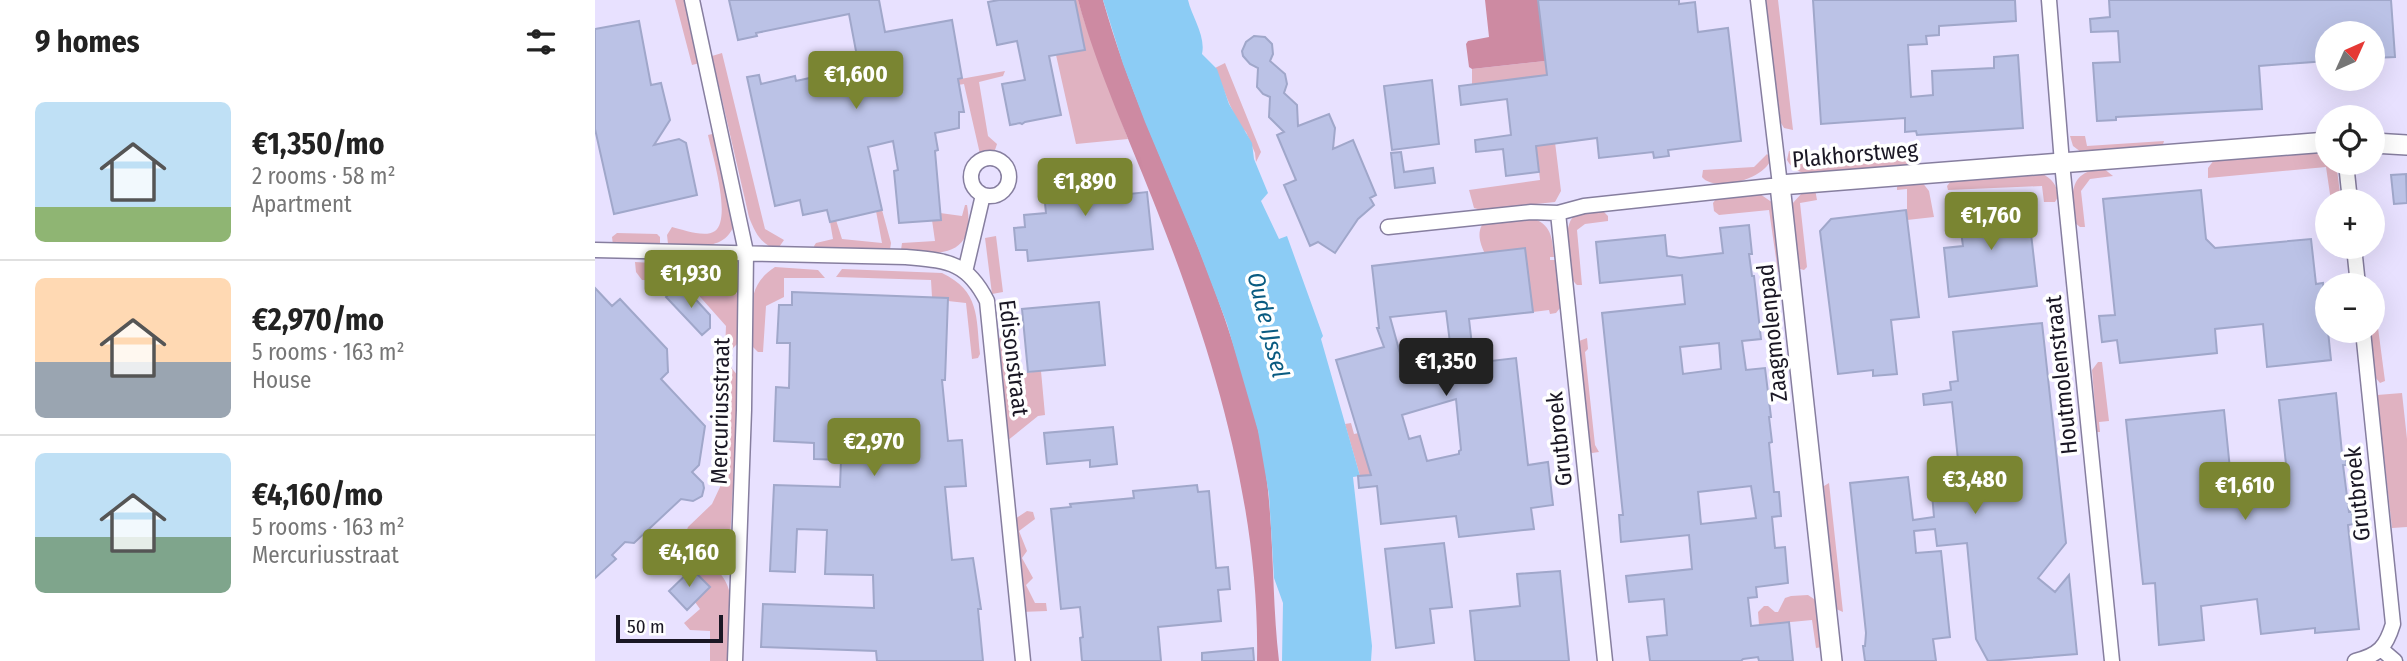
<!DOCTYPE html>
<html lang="en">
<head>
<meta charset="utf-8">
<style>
  :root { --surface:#fff; --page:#f2f2f2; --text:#222; --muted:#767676; --line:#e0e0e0; --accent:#7a8532 }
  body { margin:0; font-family:"Fira Sans Condensed",sans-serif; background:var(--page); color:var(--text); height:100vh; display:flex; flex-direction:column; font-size:26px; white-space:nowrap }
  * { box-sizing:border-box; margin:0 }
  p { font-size:23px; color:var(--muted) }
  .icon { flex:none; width:38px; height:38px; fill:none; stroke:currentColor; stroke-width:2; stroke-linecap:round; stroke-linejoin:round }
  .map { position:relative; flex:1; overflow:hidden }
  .details { display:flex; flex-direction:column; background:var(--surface); width:595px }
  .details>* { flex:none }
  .needle { width:46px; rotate:45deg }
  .tools { position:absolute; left:1720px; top:21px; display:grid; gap:14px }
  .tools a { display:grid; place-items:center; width:70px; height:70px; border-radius:50%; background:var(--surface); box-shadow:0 7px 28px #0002; font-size:35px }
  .scale { position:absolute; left:21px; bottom:18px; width:107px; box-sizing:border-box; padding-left:7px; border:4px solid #1a1724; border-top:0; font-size:19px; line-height:24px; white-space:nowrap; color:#1a1724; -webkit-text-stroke:5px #fff; paint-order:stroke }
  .price { position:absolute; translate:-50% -60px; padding:0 16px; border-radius:7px; background:var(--accent); color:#fff; font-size:23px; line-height:46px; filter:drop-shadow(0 2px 4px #0008) }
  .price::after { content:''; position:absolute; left:50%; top:42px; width:21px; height:16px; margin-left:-10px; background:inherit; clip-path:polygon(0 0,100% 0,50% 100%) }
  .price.active { background:#222; color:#fff }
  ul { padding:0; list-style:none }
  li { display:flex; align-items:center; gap:21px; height:175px; padding:0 35px }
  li+li { border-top:2px solid var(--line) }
  li span { display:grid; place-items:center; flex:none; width:196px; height:140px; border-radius:10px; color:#555 }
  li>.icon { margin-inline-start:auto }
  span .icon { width:84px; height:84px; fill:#fffc; stroke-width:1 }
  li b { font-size:30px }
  h2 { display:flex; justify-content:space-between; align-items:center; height:84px; padding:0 35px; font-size:30px }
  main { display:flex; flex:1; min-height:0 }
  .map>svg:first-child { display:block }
</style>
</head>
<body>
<main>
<section class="details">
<h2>9 homes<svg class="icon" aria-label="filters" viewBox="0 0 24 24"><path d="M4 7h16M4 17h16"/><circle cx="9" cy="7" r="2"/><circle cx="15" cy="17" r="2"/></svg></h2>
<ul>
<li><span style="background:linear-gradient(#bfe0f5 75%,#8fb573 0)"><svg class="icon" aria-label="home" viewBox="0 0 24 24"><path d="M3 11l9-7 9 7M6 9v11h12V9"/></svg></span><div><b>€1,350/mo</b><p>2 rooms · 58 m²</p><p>Apartment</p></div></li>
<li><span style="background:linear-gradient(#ffd9b3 60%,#9aa5b1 0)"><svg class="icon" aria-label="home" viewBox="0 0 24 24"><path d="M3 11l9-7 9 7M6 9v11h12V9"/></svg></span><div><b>€2,970/mo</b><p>5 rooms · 163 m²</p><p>House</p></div></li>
<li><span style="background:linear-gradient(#bfe0f5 60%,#7fa58c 0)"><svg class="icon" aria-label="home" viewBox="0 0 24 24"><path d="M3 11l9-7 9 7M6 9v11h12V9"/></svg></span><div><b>€4,160/mo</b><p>5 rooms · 163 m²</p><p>Mercuriusstraat</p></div></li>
</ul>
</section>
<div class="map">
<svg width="1812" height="661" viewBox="0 0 1812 661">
  <rect width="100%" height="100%" fill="#e8e1ff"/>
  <!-- green -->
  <path fill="#e0b2c1" d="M80 0H90L105 63 97 65Z
    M480 0H483L490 23 533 139 481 144 461 55 490 49Z
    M1170 0H1183L1198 130 1189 128 1186 123Z
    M127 53 170 229 189 240 182 250C166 244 160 233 154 217L117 56Z
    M950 61 966 191 960 202 886 210 879 208 874 190 945 180 933 78 877 84V69Z
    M630 63 666 152 661 162 660 153 651 132 645 126 634 103 620 68Z
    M410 71 408 76 384 82 393 136 402 144 399 153 385 154 369 84 290 98 282 94Z
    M121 133 140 222C131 253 100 245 73 244L72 235 77 227C89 230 110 238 120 231 137 218 117 154 113 135Z
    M1475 136H1490L1492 146 1569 141 1567 148 1490 155 1478 146Z
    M1194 151H1199L1207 159 1321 152 1323 165 1216 174C1205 173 1198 170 1192 160Z
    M1720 153 1732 159V163H1736L1742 170 1746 201H1736L1731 167 1613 178V168L1619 160Z
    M1172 154 1176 159C1170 179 1120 193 1107 177L1108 170 1159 167Z
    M1508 168 1518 176 1495 179 1486 191 1490 227H1485L1480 223C1476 194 1473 172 1508 168Z
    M1446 173C1457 179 1462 184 1463 197L1460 202H1449L1447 186 1353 190 1352 186 1356 181Z
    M1327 182 1334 191 1339 217 1312 220V189L1302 190V187L1305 184Z
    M1220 189 1222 200 1205 203 1212 267 1209 270 1205 269 1202 264 1197 204 1207 193Z
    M1159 194H1165L1178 203 1187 272H1183L1174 210 1124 215 1119 211 1118 203 1121 199Z
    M370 205H372C381 256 347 254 309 254L306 250 307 243 340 241 337 220 346 219 345 213 367 216Z
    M287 210 296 243 295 250 221 252 219 246 221 243 238 239 235 222 241 220 247 239 287 243 281 211Z
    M1007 210 1013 216V221L990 224 982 230 987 285H982C970 276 967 226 979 216 987 210 998 211 1007 210Z
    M936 218C957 224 957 238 959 257H955V260H960L965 308 961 313 955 314 954 310 938 312C921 293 873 249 887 225Z
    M22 233 62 234 65 237V244L18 245 17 237Z
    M401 236 408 292 397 294 390 238Z
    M40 262 122 267C150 283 143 314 143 343L136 350 130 349 131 326 91 281 47 280 41 272Z
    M180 267 223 270 230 278H189V297L171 306 168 352H163L157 346C158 313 149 287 180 267Z
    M247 269 347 273C385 291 381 317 385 354L383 358 377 359 371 303 353 301V298L337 297 336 280 241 277Z
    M1778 304 1780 305 1790 381 1785 383 1780 377 1775 331H1778Z
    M406 336 413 340 416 375 446 371 450 415 443 416 412 441 401 343Z
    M992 338 993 349 990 352 1000 445 1004 452 997 453 994 451 982 345 984 341Z
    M1503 362H1507L1514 421 1504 422 1505 432H1502L1497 370Z
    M129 365H134L144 377 135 540 127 549H106L93 546 89 537 93 527 117 504 125 487Z
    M1807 393 1812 439V527L1797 528 1782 395Z
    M756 423 759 434 764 433 775 472 831 457 781 474 765 476 750 424Z
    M1234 483 1248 612 1239 608 1229 486Z
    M432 511 438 512 440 519 424 531 432 551 427 558 438 578 431 585 440 603H451L452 611 426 612 420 519Z
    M117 567C147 585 134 632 133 661H115V631L95 630 89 623 105 609 100 602 115 587 97 569Z
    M1213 595 1222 601 1227 647 1221 648 1217 620 1164 625 1163 612 1169 606H1173L1180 612H1183L1190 598 1196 596Z"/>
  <!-- forest -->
  <path fill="#cd8aa2" d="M483 0H508C532 86 570 165 603 247 627 306 647 367 663 429 681 505 675 584 684 661H662C665 508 619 355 563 213 536 143 503 73 483 0Z
    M890 0H943L950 61 877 69 874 67 871 44 873 41 894 37Z"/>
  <!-- water -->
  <path fill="#8cccf5" d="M508 0H593C597 17 611 36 607 54L622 69 634 104 657 143 659 159 673 193 666 201 684 239 692 236 728 336 726 339 765 476 758 477 777 646 776 661H687L688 603 679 578 674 495 663 431 632 324 603 248 550 122 528 64Z"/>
  <!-- building -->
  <path fill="#bbc2e6" stroke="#a0a7ca" stroke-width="2" fill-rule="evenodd" d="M134 0H284L290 32 357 20 367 78 363 79 369 112H364V128L340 133 343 150 340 151 346 220 304 223 299 171 303 170 298 141 273 147 287 210 235 222 232 210 208 215 205 200 180 206 152 77 164 75 166 84 200 76 201 81 264 67 254 14 161 33 162 36 143 40Z
    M404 0H480L490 50 454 56 466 115 430 122 427 124 425 123 415 125 407 84 430 80 422 41 402 45 393 2Z
    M943 0H1084V4L1100 2 1103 32 1133 28 1146 141 1073 150 1074 156 1059 158 1058 152 1004 158 1002 138 941 146 944 172 911 176 908 149 881 152 880 140 916 135 912 99 866 105 864 86 952 75Z
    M1218 0H1420L1421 21 1344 26V35L1331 36 1332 44 1313 45 1316 97 1338 95 1337 71 1399 68V57L1423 55 1428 128 1322 135 1321 131 1310 132V118L1226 124Z
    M1514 0H1796L1800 57 1778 58V33H1732V61L1664 66 1667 109 1521 117V120L1502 121 1498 63 1525 62 1523 31 1496 32 1495 19 1515 17Z
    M44 21 56 85 66 83 75 120 59 145 84 139 91 143 102 195 19 214 0 129V29Z
    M659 36 670 37 677 44 678 54 675 61 690 74 692 84 689 93 702 105 703 126 734 114 740 128 738 149 758 140 781 195 775 198 779 205 763 219 740 253 723 242 715 246 689 185 701 180 682 135 689 132 674 117 675 97 668 94 662 87 663 68 655 64 648 56 647 51 651 42Z
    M837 80 844 144 797 150 789 86Z
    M806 152 809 172 838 168 840 183 800 188 796 153Z
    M513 163 516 196 552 192 558 249 433 261 432 250H421L419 228 430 227 429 215 451 213 448 184 461 183 459 168Z
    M1811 174 1812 203 1799 204 1796 175Z
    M1606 190 1611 239 1620 248 1716 239 1721 284 1728 283 1736 360 1672 367 1668 324 1620 329 1622 353 1525 363 1522 340 1507 342 1504 316 1520 315 1508 199Z
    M1424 203 1425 217 1434 216 1442 286 1354 297 1349 248 1368 246 1363 210Z
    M1311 210 1324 317 1296 320 1302 374 1278 376V370L1243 374 1225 231 1236 219Z
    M1154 225 1157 254H1154L1157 276H1159L1166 339 1147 341 1151 370 1170 368 1176 417H1174L1177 442 1174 443 1179 492H1184L1186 516 1177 517 1180 548 1190 547 1193 583 1161 587 1162 597 1153 598 1156 626 1194 622 1198 661H1164L1163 657 1148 659 1146 661H1055L1052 637 1072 635 1069 599 1034 602 1031 576 1097 569 1094 535 1026 542 1024 515H1028L1007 313 1090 304 1087 275 1005 283 1001 242 1070 235 1072 256 1085 258 1128 253 1125 228ZM1124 343 1126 369 1088 374 1085 347ZM1156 486 1161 518 1106 524 1103 492Z
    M930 248 938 312 874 319 879 363 921 358 933 465 953 462 958 505 936 508 939 529 864 537 861 516 786 524 782 486 764 488 763 476 776 475 741 360 789 347 782 328H784L777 266ZM851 311 855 343 806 357 795 317ZM861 399 866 450 864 451V454L832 461 825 436 814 439 807 415Z
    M0 288 17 306 25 299 72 349 73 372 66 379 110 426 104 465 97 472 108 483 109 488 107 496 98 501 86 499 39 543 30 542 17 555 21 559 0 578Z
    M79 289 92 290 115 315V328L107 335 71 297Z
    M197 292 353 298 350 380H347L353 441 367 440 371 486 350 487 357 560 378 558 386 609H383L388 661H282L281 651 166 647 168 604 279 608 278 575 230 574 232 530 202 529 200 572 175 571 179 485 245 487 246 460 219 459V443L179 441 181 387 194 388 195 343H182L184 305H197Z
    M504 302 510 365 433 372 427 309Z
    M1447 323 1471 543 1443 578 1460 592 1474 575 1482 654 1393 661 1381 639 1372 543 1342 546 1340 529 1319 531 1321 553 1346 551 1355 637 1338 639 1341 661H1270L1268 646H1270L1271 633 1255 483 1313 477 1318 520 1339 517 1336 482 1365 479 1357 402 1329 405 1328 394 1356 390 1355 382 1363 381 1358 332Z
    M1741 393 1747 453 1751 452V465H1748L1754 512H1757L1759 524 1753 525 1764 629 1720 633V628L1666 634 1662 599 1606 606 1609 640 1564 645 1560 583 1548 584 1531 420 1629 410 1635 469 1691 464 1684 400Z
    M518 427 522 464 495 467V460L452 464 449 433Z
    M602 485 603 492 614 491 621 568 633 567 635 589 623 590 626 621 563 627 566 661H487L485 638 488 637 485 607 466 609 456 509 476 507 475 504 539 498 538 491Z
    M849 543 857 607 835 609 839 643 801 648 790 549Z
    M97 569 115 587 92 610 74 591Z
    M965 571 974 661H880L875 611 925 606 922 574Z
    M658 648 659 661H607V653Z"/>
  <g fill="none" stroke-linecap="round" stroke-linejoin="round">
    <defs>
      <path id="street" d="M97 0 151 252 149 410 140 661
        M1454 0 1467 163 1517 661
        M376 177a19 19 0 1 1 38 0a19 19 0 1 1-38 0Z
        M1751 163 1755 201
        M963 213 1010 661
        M793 227 936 212 963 213 989 206 1185 185 1163 0
        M1759 247 1763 285
        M0 250 311 257C352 261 372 261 392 301L428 661
        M370 272 388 195
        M1786 649 1800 661
        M1760 661C1784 655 1791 647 1798 624L1768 331"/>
      <path id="secondary" d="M1778 143 1812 145
        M1237 661 1185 185 1732 142"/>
    </defs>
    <!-- street casing -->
    <use href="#street" stroke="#867e9f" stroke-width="17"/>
    <!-- secondary casing -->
    <use href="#secondary" stroke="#867e9f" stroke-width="22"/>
    <!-- street -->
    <use href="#street" stroke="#fff" stroke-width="14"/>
    <!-- secondary -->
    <use href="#secondary" stroke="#fff" stroke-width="19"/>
  </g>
  <g text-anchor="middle" stroke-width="7" stroke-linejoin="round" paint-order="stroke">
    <!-- street labels -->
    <g font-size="23" fill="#1a1724" stroke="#fff">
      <text transform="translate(1260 154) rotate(-5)" y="8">Plakhorstweg</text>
      <text transform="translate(1177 333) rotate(-96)" y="8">Zaagmolenpad</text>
      <text transform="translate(419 358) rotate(83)" y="8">Edisonstraat</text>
      <text transform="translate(1466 375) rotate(-96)" y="8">Houtmolenstraat</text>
      <text transform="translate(125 411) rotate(-89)" y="8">Mercuriusstraat</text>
      <text transform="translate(964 439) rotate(-96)" y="8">Grutbroek</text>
      <text transform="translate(1762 494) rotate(-96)" y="8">Grutbroek</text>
    </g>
    <!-- water labels -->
    <g font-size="24" font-style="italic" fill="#095b81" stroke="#fff">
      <text transform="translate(673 325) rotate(76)" y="8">Oude IJssel</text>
    </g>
  </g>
</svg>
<div class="tools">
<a><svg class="needle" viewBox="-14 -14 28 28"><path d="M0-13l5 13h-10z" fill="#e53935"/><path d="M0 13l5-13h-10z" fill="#767676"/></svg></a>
<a><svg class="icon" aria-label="locate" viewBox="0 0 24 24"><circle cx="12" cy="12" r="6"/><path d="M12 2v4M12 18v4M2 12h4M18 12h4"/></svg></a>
<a>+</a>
<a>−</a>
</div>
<div class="scale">50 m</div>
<b class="price" style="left:261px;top:111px">€1,600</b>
<b class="price" style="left:490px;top:218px">€1,890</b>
<b class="price" style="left:1396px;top:252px">€1,760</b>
<b class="price" style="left:96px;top:310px">€1,930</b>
<b class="price active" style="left:851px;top:398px">€1,350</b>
<b class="price" style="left:279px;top:478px">€2,970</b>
<b class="price" style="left:1380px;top:516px">€3,480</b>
<b class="price" style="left:1650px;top:522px">€1,610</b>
<b class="price" style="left:94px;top:589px">€4,160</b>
</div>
</main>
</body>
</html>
